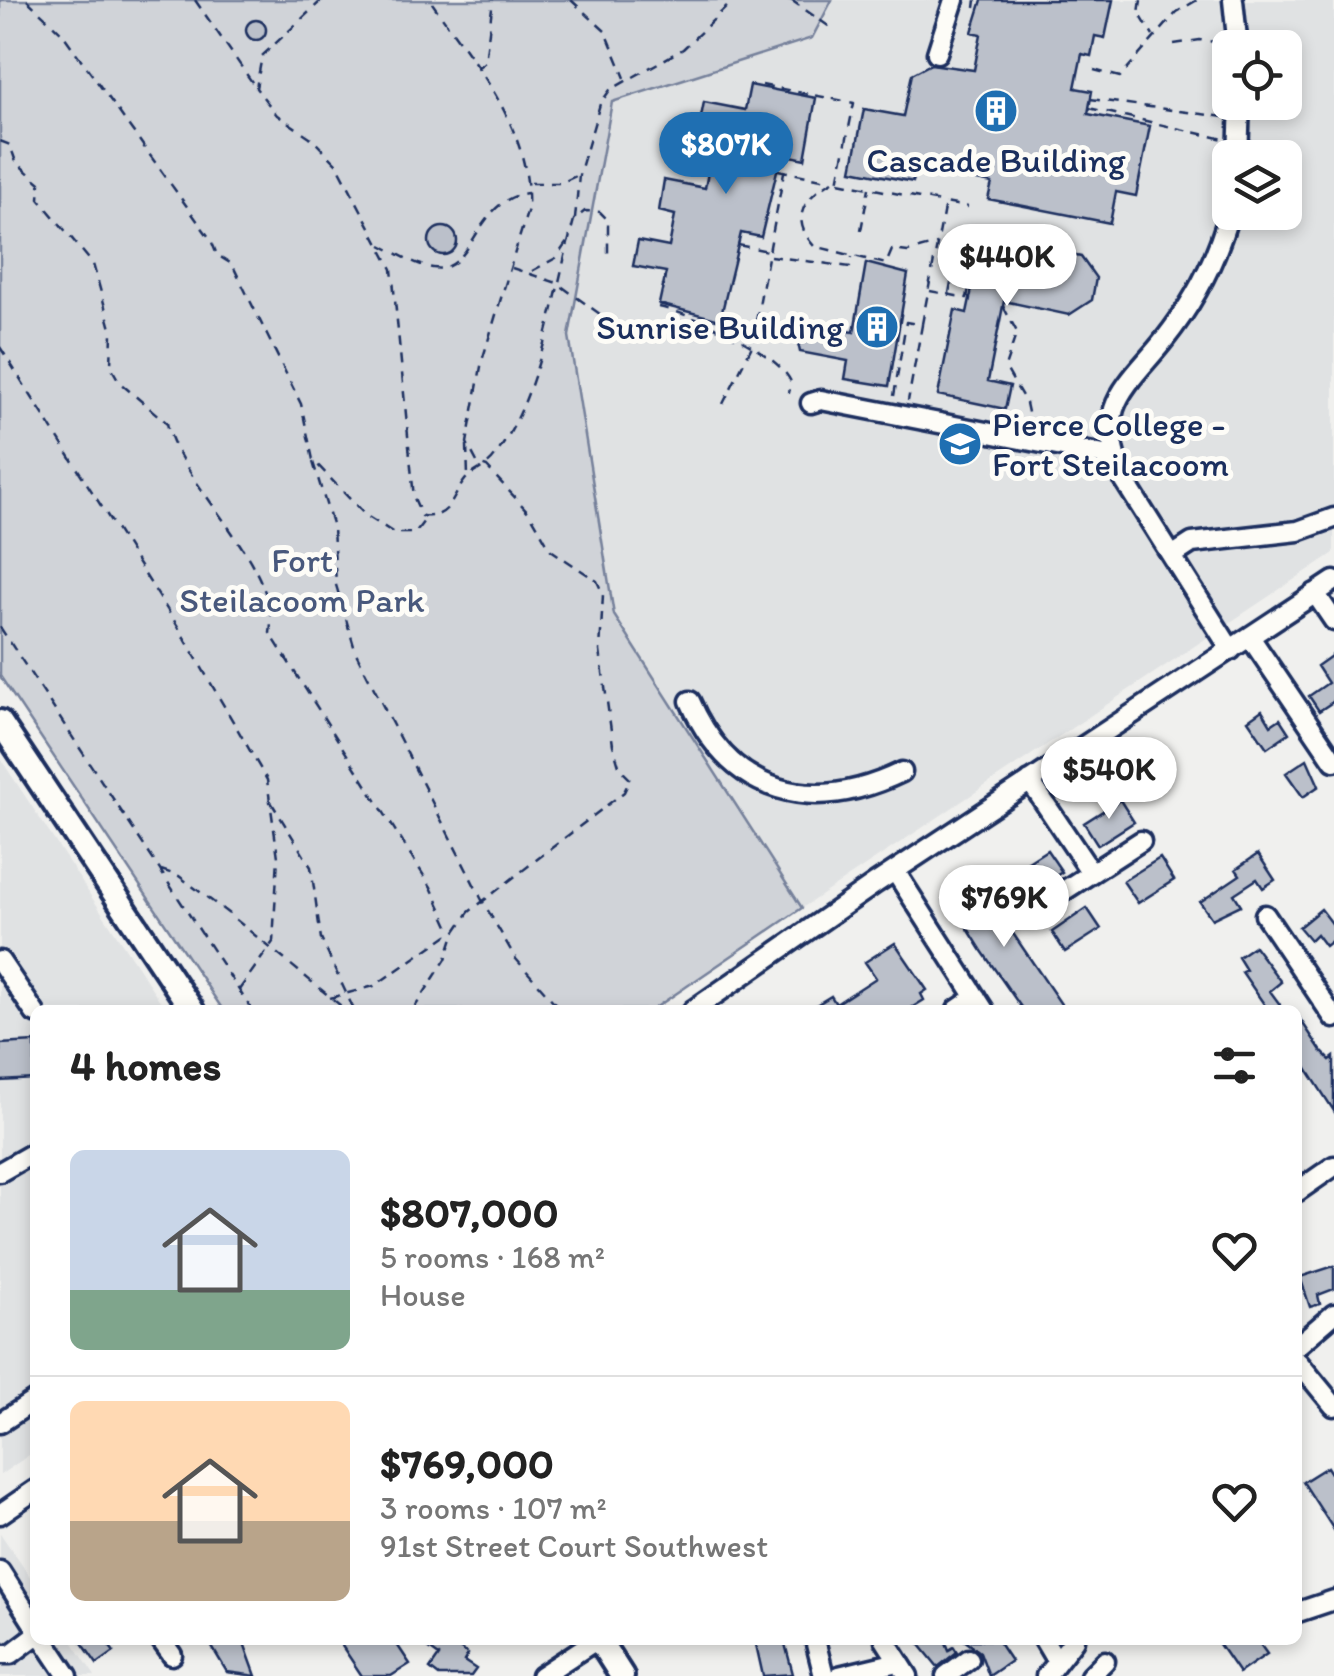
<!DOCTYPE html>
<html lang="en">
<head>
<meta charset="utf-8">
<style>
  :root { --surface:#fff; --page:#f2f2f2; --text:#222; --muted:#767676; --line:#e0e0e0; --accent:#1f6fb2 }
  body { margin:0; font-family:Itim,sans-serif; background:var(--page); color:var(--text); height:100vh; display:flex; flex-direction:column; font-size:38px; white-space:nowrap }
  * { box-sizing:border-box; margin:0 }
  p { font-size:32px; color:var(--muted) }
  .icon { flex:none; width:55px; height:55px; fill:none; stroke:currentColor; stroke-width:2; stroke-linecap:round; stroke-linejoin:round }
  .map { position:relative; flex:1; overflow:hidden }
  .sheet { position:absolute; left:30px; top:1005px; width:1272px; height:640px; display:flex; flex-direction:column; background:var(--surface); border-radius:15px; box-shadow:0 5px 15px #0003 }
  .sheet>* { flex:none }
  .buttons { position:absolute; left:1212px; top:30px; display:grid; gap:20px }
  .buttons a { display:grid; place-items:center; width:90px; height:90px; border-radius:15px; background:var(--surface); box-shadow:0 5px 15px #0003; font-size:50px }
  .price { position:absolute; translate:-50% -85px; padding:0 22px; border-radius:35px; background:#fff; color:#222; font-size:32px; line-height:65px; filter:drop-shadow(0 2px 5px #0008) }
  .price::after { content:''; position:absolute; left:50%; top:60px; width:30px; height:22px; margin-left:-15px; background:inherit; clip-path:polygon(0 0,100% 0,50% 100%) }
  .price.current { background:var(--accent); color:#fff }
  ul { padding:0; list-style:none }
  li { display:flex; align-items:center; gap:30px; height:250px; padding:0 40px }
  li+li { border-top:2px solid var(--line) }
  li span { display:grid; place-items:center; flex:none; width:280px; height:200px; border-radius:15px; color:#555 }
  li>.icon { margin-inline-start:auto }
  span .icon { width:120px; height:120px; fill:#fffc; stroke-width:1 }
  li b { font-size:42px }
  h2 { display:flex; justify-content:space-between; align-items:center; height:120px; padding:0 40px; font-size:42px }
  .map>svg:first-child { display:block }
</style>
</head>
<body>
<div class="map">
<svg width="1334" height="1676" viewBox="0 0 1334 1676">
  <rect width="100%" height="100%" fill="#f0f0ee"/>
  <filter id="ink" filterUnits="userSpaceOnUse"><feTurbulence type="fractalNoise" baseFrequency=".01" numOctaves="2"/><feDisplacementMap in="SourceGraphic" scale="20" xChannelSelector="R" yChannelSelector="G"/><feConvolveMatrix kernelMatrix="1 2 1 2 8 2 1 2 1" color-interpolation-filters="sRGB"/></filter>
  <g filter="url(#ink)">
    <!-- built -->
    <path fill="#e0e2e3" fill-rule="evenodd" d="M702 0H1334V553L802 908 614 615 569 336 612 101ZM1230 48H1285V102H1230ZM1230 158H1285V212H1230Z
      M0 758 166 1010H35V1451L0 1475Z
      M0 1533 35 1584V1640H71L95 1676H0Z"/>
    <!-- green -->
    <path fill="#d0d3d8" stroke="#76819b" stroke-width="2.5" d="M0 0H832L812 38 612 102 569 336 614 615 802 908 652 1010H223L0 676Z"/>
    <!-- building -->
    <path fill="#bbc0ca" stroke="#1b2f5e" stroke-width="2.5" d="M982 0H1113L1105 38 1095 36 1091 56 1082 54 1075 88 1092 91 1088 114 1150 126 1136 196 1116 192 1110 223 988 199 992 183 953 175 954 169 918 162 913 182 852 170 864 109 903 116 912 74 931 64 974 70 981 34 972 32Z
      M246 30a10 10 0 1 1 20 0a10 10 0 1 1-20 0Z
      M750 85 816 98 805 159 781 154 761 237 741 233 720 320 659 304 666 272 633 266 638 241 669 247 675 215 659 211 664 180 705 188 715 135 698 132 704 102 745 110Z
      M997 227 1024 237 1022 245 1081 257 1096 278 1092 300 1069 315 1004 301 988 381 1010 386 1005 409 938 395 955 310 967 313 983 236 994 238Z
      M429 241a14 14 0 1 1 28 0a14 14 0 1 1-28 0Z
      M866 263 908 274 889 386 845 379 848 361 800 352 798 343 801 323 854 332Z
      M1334 654V701L1319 711 1309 696 1328 683 1317 666Z
      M1262 710 1271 725 1280 719 1289 733 1267 748 1248 720Z
      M1307 759 1319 786 1303 797 1286 773Z
      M1120 800 1134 822 1098 845 1084 823Z
      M1047 850 1062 872 1026 895 1011 873Z
      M1258 854 1275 880 1263 888 1257 879 1234 894 1241 905 1212 919 1200 902 1240 875 1236 869Z
      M1160 858 1174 880 1138 903 1123 881Z
      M980 880 1012 932 1065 1010H1023L982 951 950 900Z
      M1087 908 1101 929 1065 952 1052 932Z
      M1321 909 1334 926V939L1325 946 1316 934 1310 940 1299 927Z
      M895 943 927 990 921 994 924 1000 908 1010H808L831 996 836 1004 876 978 865 962Z
      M1254 946 1281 982 1270 991 1284 1010H1268L1242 972 1246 970 1238 957Z
      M1298 1016 1322 1052 1330 1060 1334 1057V1111L1298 1055Z
      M35 1042V1079L0 1081V1044Z
      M1334 1266V1289L1318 1295 1320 1304 1310 1307 1300 1277Z
      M1327 1467 1334 1478V1530L1303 1482Z
      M80 1640H105L114 1652 97 1664Z
      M216 1640H243L256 1676 227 1672 212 1647 218 1644Z
      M338 1640H394L410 1664 391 1676H362Z
      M417 1640H448L468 1654 464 1661 476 1669 471 1676H439L430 1669 439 1656Z
      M755 1640H784L793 1674 763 1676Z
      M916 1640H945L949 1650 954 1647 957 1652 938 1667Z
      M964 1640H997L1011 1661 989 1676 980 1652Z
      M1225 1640H1257L1267 1654 1239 1673 1219 1644Z"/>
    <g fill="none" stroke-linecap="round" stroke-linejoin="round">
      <defs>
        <path id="minor" d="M1233 0 1238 48
          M937 53 954 0
          M1238 158 1240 102
          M1230 210C1217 259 1195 301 1164 340 1148 361 1122 384 1114 409 1107 432 1114 456 1122 477L1231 650
          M811 403 821 400 1114 457
          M1172 556 1192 543 1298 531 1334 518
          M1315 593 1334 621
          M1250 637 1334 761
          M690 701C731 796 813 815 902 772
          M1030 781 1090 871
          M895 871 984 1010
          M1034 910 1141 841
          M1265 915 1334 1018
          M0 961 35 1013
          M693 1010 876 883 1334 581
          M957 1010 976 997
          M0 1172 35 1152
          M1298 1191 1334 1166
          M1298 1345 1334 1314
          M1298 1362 1334 1406
          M0 1423 35 1400
          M0 1514 35 1490
          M0 1571 35 1626
          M1298 1612 1334 1600
          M44 1640 68 1676
          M161 1640 172 1655
          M815 1640 824 1676
          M885 1640 908 1676
          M1044 1640 1057 1662
          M0 1654H11L35 1636
          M541 1676 596 1640
          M839 1676 898 1662
          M946 1676 969 1659
          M1046 1676 1074 1640
          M1090 1676 1105 1661"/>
        <path id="major" d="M0 722 192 1010
          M599 1640 622 1676"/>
      </defs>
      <!-- minor casing -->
      <use href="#minor" stroke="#1b2f5e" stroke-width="25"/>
      <!-- major casing -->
      <use href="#major" stroke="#1b2f5e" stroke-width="30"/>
      <!-- path -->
      <path stroke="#1b2f5e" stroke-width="2.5" stroke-dasharray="10 8" stroke-linecap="butt" d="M27 0 62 33 211 240 217 255 232 264 301 404 313 460 365 515 394 533H415L427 517
        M195 0 254 85
        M322 0 262 56 256 88 277 115 310 137 337 164 392 269 414 498 422 516C451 519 451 498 465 480 474 470 487 468 495 456 541 395 554 293 574 220L585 211 600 212 608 220V259
        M571 0 606 32 625 78
        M791 0 834 30
        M1141 0 1139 13 1153 36
        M975 8 976 0
        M1174 44 1200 40 1222 43
        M477 68 485 62 493 0
        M1094 70 1120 77 1177 12 1197 0
        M762 85 854 103 838 182
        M1090 99 1224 117
        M1089 108 1224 139
        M0 141 10 145 16 162 40 183 39 199 93 264 112 332 111 367 120 383 167 423C179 483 281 566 270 633L431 887 452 932
        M778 170 831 181
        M833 181C804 197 789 218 814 246L886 264 892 250 908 252 937 244
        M839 182 945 203
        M531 183H561L576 176
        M575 219 579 175 600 104 610 90 683 49 734 0
        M861 230 869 188
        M381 245C397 253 415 265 433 268 474 275 474 199 528 193
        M738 245 768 251
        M770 256 850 267 852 257
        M512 268 557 283 604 317
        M532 271 556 258 567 242
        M930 291 967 298 979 233
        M949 293 955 261
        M1003 306 1017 332 1005 367 1026 403 1030 422
        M659 307C691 314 778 351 791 382L789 393
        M922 324 945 203 968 207
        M0 347 177 625 267 780 278 857 273 942 239 990
        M894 396 906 322 922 325 908 401
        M723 404 751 348 784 172
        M467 445 468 477
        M313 462 333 527 336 585 356 653 483 902 516 959 561 1010
        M0 627 252 1010
        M271 802 311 867 321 939 354 1010
        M161 870 179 876 229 914 346 1010
        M330 998 374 986 449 934
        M413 1010 446 959 454 934 469 912 624 792 630 779 620 769 613 745 600 651 603 594 597 581 551 550 531 515 487 467 478 464 467 443 482 361 528 209C532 128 474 63 430 0"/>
      <!-- minor -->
      <use href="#minor" stroke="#fdfcf7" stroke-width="18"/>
      <!-- major -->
      <use href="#major" stroke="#fdfcf7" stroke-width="22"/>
    </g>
  </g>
  <!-- icons -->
  <defs>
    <symbol id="building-disc" viewBox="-11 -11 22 22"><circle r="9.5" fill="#1f6fb2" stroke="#fdfcf7"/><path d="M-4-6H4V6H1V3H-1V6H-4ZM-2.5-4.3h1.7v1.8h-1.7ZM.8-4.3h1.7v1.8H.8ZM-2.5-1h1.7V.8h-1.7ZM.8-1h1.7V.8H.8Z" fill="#fff"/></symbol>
    <symbol id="university-disc" viewBox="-11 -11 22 22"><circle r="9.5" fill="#1f6fb2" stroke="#fdfcf7"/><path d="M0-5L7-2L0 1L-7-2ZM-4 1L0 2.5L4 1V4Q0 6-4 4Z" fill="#fff"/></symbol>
  </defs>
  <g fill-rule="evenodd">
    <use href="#building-disc" x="971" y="86" width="50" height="50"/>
    <use href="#building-disc" x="852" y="302" width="50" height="50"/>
    <use href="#university-disc" x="935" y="419" width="50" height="50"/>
  </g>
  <g text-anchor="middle" stroke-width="10" stroke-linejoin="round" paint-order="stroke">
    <!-- poi labels -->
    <g font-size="35" fill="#1b2f5e" stroke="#fdfcf7">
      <text x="996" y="172">Cascade Building</text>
      <text x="844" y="339" text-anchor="end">Sunrise Building</text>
      <text x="992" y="436" text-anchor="start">Pierce College -<tspan x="992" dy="40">Fort Steilacoom</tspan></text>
    </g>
    <!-- park labels -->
    <g font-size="35" fill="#48587c" stroke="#fdfcf7">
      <text x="302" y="572">Fort<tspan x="302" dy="40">Steilacoom Park</tspan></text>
    </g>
  </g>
</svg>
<div class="buttons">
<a><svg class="icon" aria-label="locate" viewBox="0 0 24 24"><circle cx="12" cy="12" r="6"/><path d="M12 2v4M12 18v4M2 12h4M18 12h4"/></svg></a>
<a><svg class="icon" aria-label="layers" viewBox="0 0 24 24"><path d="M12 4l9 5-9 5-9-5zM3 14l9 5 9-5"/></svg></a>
</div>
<b class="price current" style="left:726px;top:197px">$807K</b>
<b class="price" style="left:1007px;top:309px">$440K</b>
<b class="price" style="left:1109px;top:822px">$540K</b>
<b class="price" style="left:1004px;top:950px">$769K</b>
<section class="sheet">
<h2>4 homes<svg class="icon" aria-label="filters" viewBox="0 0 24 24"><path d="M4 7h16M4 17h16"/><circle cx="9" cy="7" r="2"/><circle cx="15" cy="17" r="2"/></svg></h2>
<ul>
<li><span style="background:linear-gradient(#c9d6e8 70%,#7fa58c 0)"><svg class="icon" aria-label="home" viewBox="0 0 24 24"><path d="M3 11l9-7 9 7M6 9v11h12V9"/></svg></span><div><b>$807,000</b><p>5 rooms · 168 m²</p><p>House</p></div><svg class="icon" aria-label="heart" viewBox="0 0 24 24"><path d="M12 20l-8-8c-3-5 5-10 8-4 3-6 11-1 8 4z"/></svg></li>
<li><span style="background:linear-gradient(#ffd9b3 60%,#b9a48a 0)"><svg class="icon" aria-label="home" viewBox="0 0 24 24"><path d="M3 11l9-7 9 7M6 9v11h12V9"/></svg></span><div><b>$769,000</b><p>3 rooms · 107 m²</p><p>91st Street Court Southwest</p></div><svg class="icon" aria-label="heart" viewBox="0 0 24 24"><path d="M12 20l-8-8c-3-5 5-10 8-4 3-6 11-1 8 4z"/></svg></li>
</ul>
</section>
</div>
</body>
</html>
